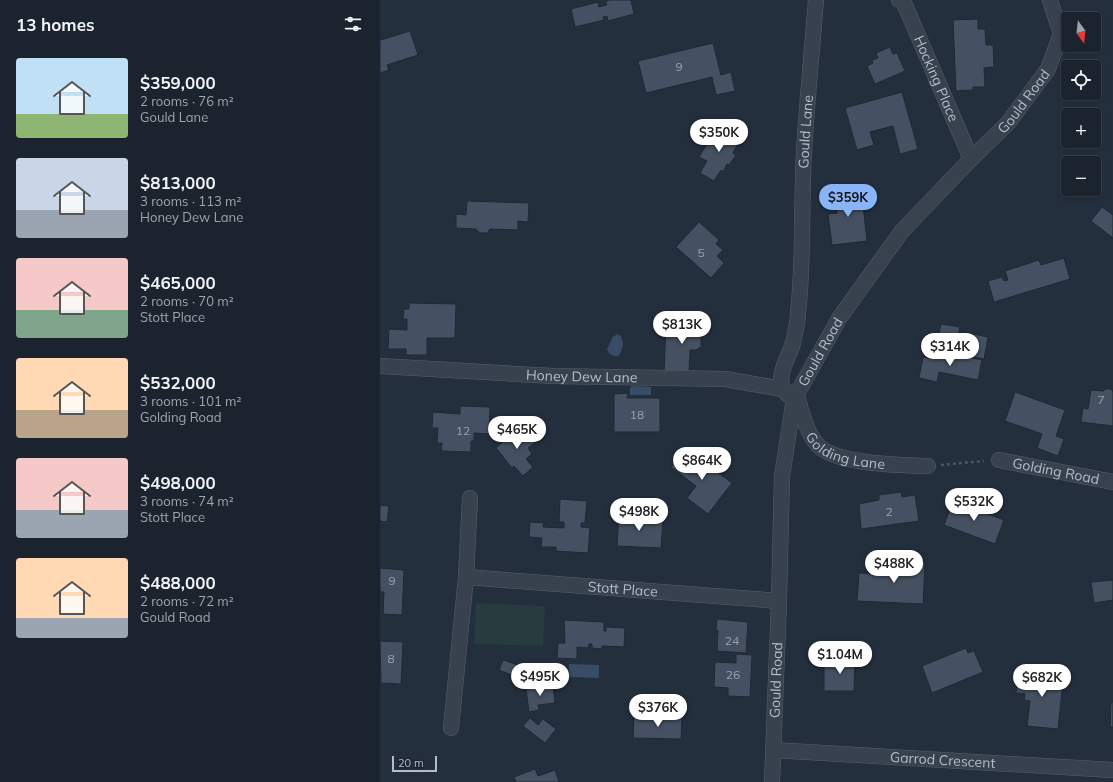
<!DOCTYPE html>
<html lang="en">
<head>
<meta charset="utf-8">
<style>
  :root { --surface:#1b232e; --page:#242b36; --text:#f1f3f6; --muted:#a0a4aa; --line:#39404a; --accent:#8ab4f8 }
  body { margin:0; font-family:Mulish,sans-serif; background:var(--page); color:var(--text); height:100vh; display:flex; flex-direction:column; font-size:15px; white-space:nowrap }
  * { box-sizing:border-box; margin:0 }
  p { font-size:13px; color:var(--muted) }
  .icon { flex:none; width:22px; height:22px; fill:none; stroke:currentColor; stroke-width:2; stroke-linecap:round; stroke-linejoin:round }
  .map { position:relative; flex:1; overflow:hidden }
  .side { display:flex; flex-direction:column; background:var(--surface); width:380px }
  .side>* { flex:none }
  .needle { width:26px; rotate:165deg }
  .fabs { position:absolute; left:681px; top:12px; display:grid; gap:8px }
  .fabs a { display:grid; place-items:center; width:40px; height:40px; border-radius:4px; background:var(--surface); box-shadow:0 2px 6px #0003,0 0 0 1px var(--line); font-size:20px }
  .scale { position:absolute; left:12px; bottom:10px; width:45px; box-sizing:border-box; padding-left:4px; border:2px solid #b4bcc9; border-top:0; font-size:11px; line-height:14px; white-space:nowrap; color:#b4bcc9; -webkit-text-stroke:3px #1d2633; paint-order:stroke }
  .price { position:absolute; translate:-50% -34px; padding:0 9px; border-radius:14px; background:#fff; color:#222; font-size:13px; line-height:26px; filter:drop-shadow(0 1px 2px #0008) }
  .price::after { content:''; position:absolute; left:50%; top:24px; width:12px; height:9px; margin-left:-6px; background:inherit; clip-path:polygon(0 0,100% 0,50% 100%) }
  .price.selected { background:var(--accent); color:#111 }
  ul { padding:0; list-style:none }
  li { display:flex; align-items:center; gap:12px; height:100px; padding:0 16px }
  li span { display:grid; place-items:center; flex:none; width:112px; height:80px; border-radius:4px; color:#555 }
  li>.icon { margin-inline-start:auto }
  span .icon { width:48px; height:48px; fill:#fffc; stroke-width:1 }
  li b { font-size:17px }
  h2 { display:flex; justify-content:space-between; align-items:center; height:48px; padding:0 16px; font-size:17px }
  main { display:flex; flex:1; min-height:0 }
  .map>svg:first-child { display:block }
</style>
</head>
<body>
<main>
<section class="side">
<h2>13 homes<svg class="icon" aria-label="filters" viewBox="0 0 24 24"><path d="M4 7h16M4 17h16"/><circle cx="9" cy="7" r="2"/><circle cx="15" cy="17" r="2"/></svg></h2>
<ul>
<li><span style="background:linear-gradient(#bfe0f5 70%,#8fb573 0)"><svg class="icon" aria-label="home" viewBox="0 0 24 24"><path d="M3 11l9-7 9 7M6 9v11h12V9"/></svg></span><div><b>$359,000</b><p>2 rooms · 76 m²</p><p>Gould Lane</p></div></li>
<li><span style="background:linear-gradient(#c9d6e8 65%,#9aa5b1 0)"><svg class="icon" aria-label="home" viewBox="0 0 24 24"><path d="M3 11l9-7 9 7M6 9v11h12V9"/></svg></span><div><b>$813,000</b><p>3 rooms · 113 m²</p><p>Honey Dew Lane</p></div></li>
<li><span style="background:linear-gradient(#f6c9c9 65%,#7fa58c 0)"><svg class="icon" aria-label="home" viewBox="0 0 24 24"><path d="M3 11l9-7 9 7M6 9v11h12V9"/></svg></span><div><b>$465,000</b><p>2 rooms · 70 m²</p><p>Stott Place</p></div></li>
<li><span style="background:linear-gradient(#ffd9b3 65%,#b9a48a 0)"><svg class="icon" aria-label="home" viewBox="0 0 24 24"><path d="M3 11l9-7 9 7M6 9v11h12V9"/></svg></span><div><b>$532,000</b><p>3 rooms · 101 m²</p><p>Golding Road</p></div></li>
<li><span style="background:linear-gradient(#f6c9c9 65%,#9aa5b1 0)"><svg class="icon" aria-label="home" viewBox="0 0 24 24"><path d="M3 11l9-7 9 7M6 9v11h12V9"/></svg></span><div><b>$498,000</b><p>3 rooms · 74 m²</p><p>Stott Place</p></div></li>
<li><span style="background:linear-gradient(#ffd9b3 75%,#9aa5b1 0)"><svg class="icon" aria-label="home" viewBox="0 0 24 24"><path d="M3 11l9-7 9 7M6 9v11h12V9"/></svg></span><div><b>$488,000</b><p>2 rooms · 72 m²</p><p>Gould Road</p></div></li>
</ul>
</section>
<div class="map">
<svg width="733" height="782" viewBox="0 0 733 782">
  <rect width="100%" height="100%" fill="#242f3e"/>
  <!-- green -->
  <path fill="#263c3f" d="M96 603 165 606 163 646 94 644Z"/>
  <!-- water -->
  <path fill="#394c67" d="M237 334 241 336C244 343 243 351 238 356 232 356 229 355 227 349L233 337Z
    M255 386 271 387V395H250V387Z
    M189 664 219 665V678L189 677Z"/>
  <!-- building -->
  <path fill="#455162" stroke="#1f2835" d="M230 0H251L254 14 228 21 227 16 223 17 224 20 195 27 191 9 218 2 219 7 227 5 226 1Z
    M598 19V29H605L606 45H613L614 67 604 68 605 87H593V90L576 91 573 20Z
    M30 31 38 55 7 65 9 70 0 73V38L1 40Z
    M333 43 341 75 351 72 355 91 336 95 332 77 266 93 258 61Z
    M510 47 513 54 517 53 525 71 495 84 487 66 493 63 492 60 498 58 496 53Z
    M522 92 538 149 520 154 513 126 490 132 494 145 477 150 465 108Z
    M343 123 351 128 347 134 359 142 353 153 356 155 349 165 347 164 343 172 341 170 334 181 320 173 327 161 319 157 335 131 337 132Z
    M481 187 487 241 452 245 448 214 457 213 454 190Z
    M87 201 149 203 148 222 138 221V230L110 229 107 233H100L96 229 76 228V214L86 215Z
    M722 207 733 215V238L711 221Z
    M319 222 339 240 336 244 343 250 337 256 344 263 331 278 296 247Z
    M684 258 690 279 614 302 608 281 622 277 624 281 628 280 625 271 659 260 661 265Z
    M29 303 76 304 75 338H47V355H26V349H8L9 329 27 330V319H23L24 309H29Z
    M286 323 330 325V334H321V347L316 350H310L309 373 284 372Z
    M561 324 580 327 578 336 588 338 589 333 608 337 604 359 583 355 584 352 556 348Z
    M564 352 602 360 598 380 559 372 557 382 539 378 543 357 549 358 550 355 563 358Z
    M726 389H731L733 392V426L701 422 703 408 708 409 711 390 723 391Z
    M635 392 685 410 676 436 684 439 678 456 657 448 662 434 625 421Z
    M248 393 247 398H280V432H234V394Z
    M80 406 110 407 109 434 94 433V441H91V452L61 451 62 443H57L58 428H52L53 412 80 414Z
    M133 429 140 433 144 430 155 443 148 448 152 454 146 459 153 467 143 476 134 466 132 468 116 448 126 439 124 436Z
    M305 448 352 483 328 514 307 498 316 486 291 467Z
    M521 492 522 497 535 495 539 521 481 529 479 504 499 500V495Z
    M180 499 207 501 205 523H201V527L210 528 208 553 176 551V547H161L162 538 149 537 150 522 164 523 163 527 184 528V522H179Z
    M573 501 624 520 615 544 564 525Z
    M0 505 9 506 7 522 0 521Z
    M239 512 261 513V521L283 522 281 548 237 546Z
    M506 560 545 562 543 604 477 601 479 573 505 574Z
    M0 568 24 570 22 615 3 614 4 592H0Z
    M733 580V600L714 603 711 582Z
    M337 619 368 622 366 653 337 651 338 631 336 630Z
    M184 620 224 622V631H226V627L245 628 244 647 222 646V649L212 648V644H209L208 648 197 647V659L177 658 178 643H185Z
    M0 641 23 642 21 684 1 683Z
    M586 648 588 653 594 651 603 672 552 693 542 666Z
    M356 654 372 655 370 697 348 696V688L334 687 335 662 356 663Z
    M451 659H475L474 691H444V664H451Z
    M123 660 138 665 134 676 119 670Z
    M653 670 678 672 677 682H683L678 729 647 726 650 701 644 700 645 694 636 693 637 678 652 679Z
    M173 685 175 703 158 705 159 710 149 712 146 689Z
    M731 702H733V727H730Z
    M254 717 302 718 301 739 253 738Z
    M150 718 158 725 163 719 176 729 165 743 143 726Z
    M155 769 158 776 175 770 179 782H136L134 777Z"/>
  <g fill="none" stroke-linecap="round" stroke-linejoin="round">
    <defs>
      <g id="street">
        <path id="s1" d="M519 0 524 3 591 159"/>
        <path id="s2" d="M0 366 173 376 345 379 402 389"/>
        <path id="s3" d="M416 392C421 409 425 429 436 443 452 465 522 465 548 466"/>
        <path id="s4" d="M414 399C389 385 407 362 413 343 415 333 418 322 418 313 424 260 421 205 424 152 427 101 432 51 436 0"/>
        <path id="s5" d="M619 460 733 482"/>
        <path d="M86 577 90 498"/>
        <path id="s6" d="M71 728 86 577 399 601"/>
        <path id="s7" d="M393 750 733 770"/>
        <path id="s8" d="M392 782 399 601 402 476 414 399 460 317 522 231 591 159 628 123 668 69 681 34 670 0"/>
      </g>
    </defs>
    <!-- street casing -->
    <use href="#street" stroke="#565f6c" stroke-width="16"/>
    <!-- path -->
    <path stroke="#44595c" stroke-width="2.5" stroke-dasharray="3 3" stroke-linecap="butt" d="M561 465 604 461"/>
    <!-- street -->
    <use href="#street" stroke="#38414e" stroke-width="15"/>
  </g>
  <g text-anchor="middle" stroke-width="3" stroke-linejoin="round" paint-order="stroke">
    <!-- number labels -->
    <g font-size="12" fill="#98a1af">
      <text x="299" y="71">9</text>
      <text x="321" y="257">5</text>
      <text x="721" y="404">7</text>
      <text x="257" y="419">18</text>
      <text x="83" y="435">12</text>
      <text x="509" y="516">2</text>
      <text x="12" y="585">9</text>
      <text x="352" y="645">24</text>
      <text x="11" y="663">8</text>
      <text x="353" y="679">26</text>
    </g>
    <!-- street labels -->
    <g font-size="14" fill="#b4bcc9" stroke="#1d2633">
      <text dy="5" stroke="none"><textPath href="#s1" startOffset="88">Hocking Place</textPath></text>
      <text dy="5" stroke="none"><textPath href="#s8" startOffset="762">Gould Road</textPath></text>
      <text dy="5" stroke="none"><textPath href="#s4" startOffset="275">Gould Lane</textPath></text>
      <text dy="5" stroke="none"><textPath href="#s8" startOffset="438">Gould Road</textPath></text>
      <text dy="5" stroke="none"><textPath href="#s2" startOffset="202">Honey Dew Lane</textPath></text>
      <text dy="5" stroke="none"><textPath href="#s3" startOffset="86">Golding Lane</textPath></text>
      <text dy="5" stroke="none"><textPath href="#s5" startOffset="58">Golding Road</textPath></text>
      <text dy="5" stroke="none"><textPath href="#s6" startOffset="309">Stott Place</textPath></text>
      <text dy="5" stroke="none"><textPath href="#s8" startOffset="102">Gould Road</textPath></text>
      <text dy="5" stroke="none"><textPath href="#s7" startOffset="170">Garrod Crescent</textPath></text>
    </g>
  </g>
</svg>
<div class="fabs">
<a><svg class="needle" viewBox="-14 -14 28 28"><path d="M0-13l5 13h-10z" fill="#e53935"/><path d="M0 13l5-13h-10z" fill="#a0a4aa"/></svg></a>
<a><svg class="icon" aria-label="locate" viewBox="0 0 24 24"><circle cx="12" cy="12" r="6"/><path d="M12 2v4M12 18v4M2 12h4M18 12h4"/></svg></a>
<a>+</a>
<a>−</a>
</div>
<div class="scale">20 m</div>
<b class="price" style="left:339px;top:153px">$350K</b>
<b class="price selected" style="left:468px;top:218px">$359K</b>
<b class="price" style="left:302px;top:345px">$813K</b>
<b class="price" style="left:570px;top:367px">$314K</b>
<b class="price" style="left:137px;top:450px">$465K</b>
<b class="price" style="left:322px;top:481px">$864K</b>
<b class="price" style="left:594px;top:522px">$532K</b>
<b class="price" style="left:259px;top:532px">$498K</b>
<b class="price" style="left:514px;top:584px">$488K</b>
<b class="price" style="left:460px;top:675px">$1.04M</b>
<b class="price" style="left:160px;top:697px">$495K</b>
<b class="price" style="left:662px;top:698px">$682K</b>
<b class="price" style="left:278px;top:728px">$376K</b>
</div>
</main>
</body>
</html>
